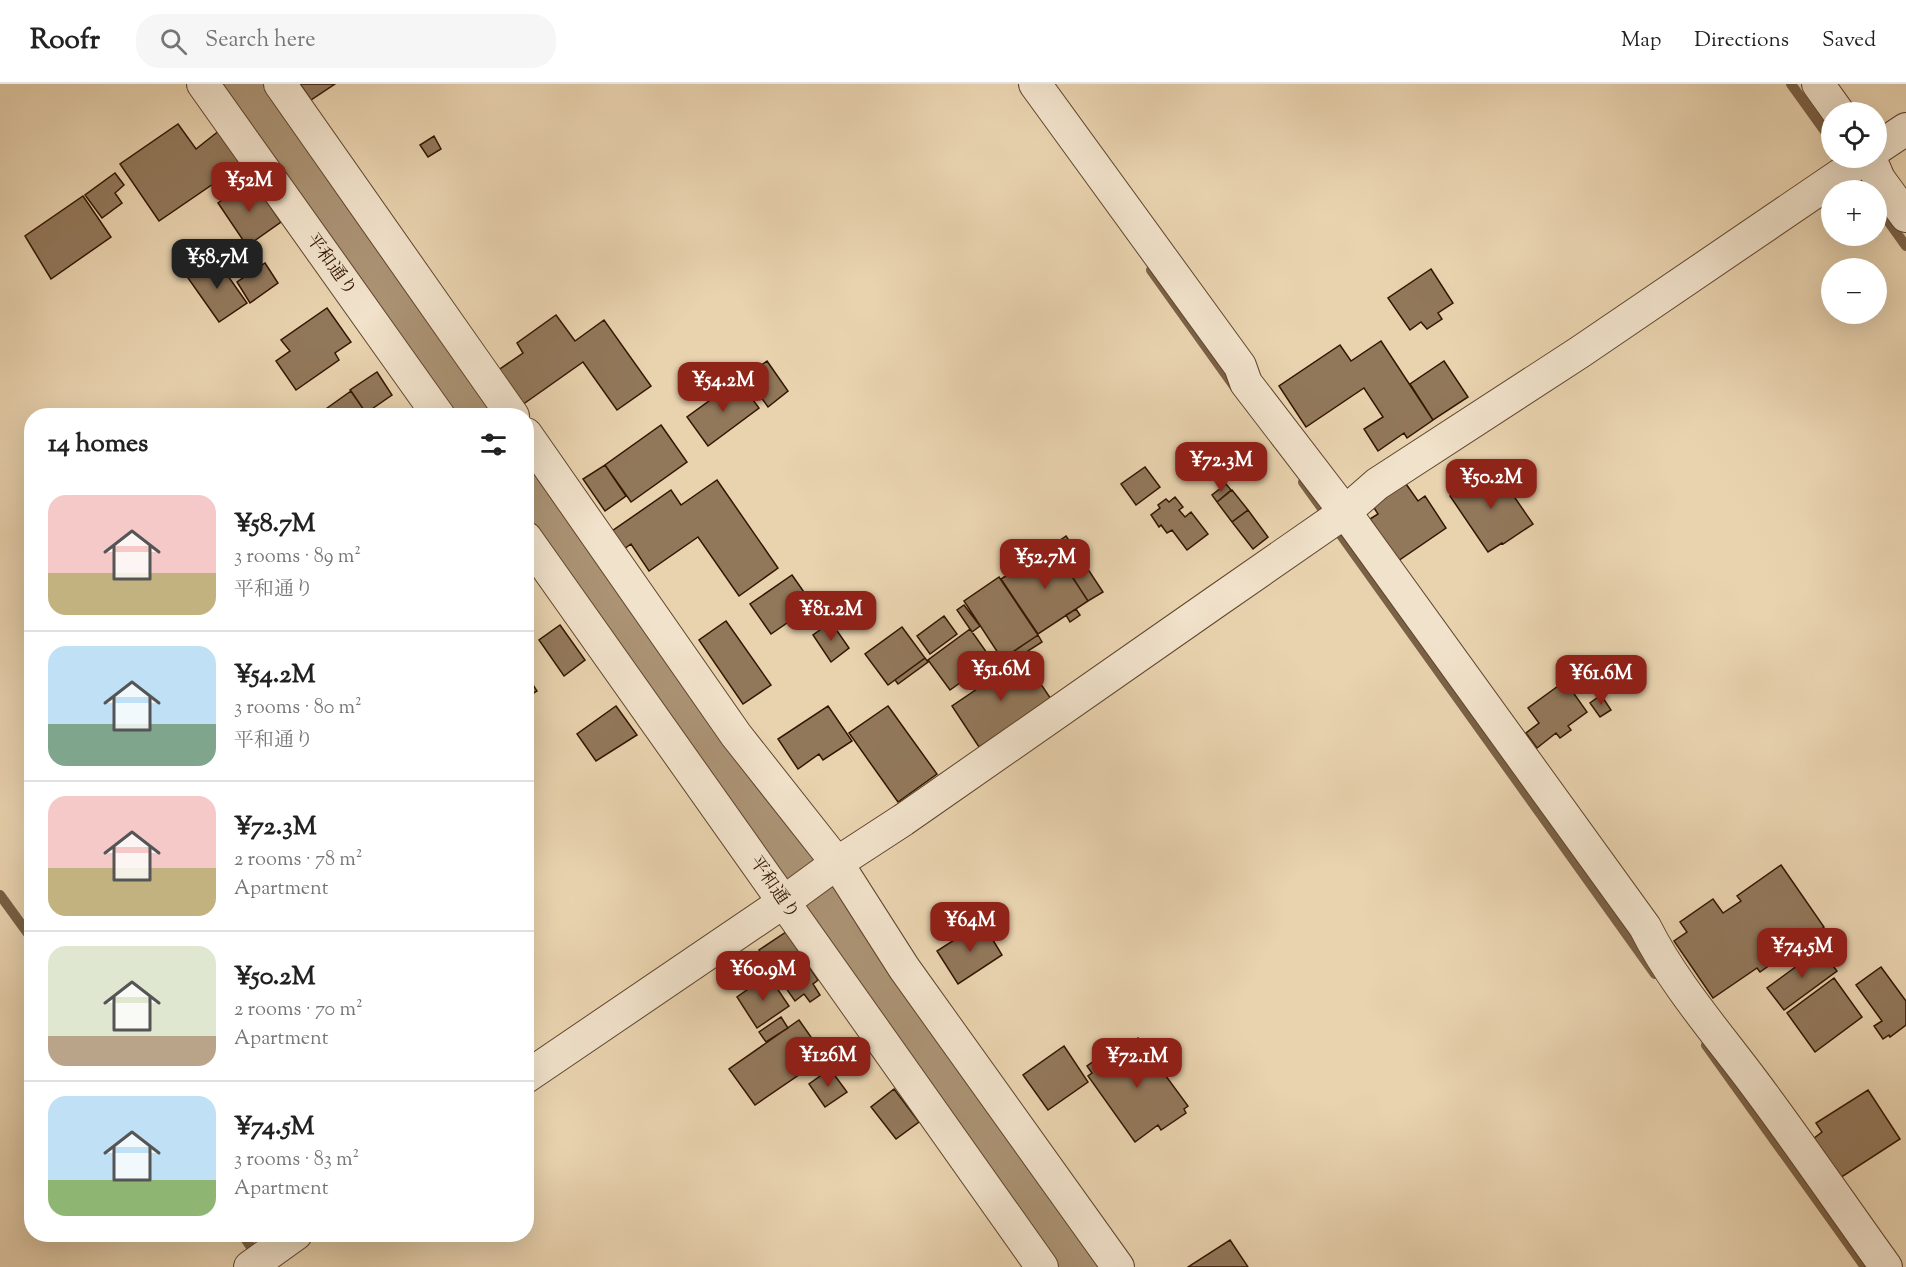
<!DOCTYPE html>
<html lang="en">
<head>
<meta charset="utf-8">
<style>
  :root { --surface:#fff; --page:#f6f6f6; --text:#222; --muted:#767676; --line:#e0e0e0; --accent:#8f2418 }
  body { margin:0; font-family:"Sorts Mill Goudy","Noto Serif JP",serif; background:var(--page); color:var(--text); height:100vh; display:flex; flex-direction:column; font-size:22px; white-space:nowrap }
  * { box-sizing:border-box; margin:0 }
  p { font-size:20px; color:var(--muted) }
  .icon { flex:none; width:33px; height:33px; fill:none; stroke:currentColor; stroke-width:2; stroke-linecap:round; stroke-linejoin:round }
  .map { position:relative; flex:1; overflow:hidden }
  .drawer { position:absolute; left:24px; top:324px; width:510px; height:834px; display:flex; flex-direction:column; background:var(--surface); border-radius:24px; box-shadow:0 6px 24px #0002 }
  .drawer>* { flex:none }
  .buttons { position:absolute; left:1821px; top:18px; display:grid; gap:12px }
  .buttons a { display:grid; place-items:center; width:66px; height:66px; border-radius:50%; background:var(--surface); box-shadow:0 6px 24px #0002; font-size:30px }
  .price { position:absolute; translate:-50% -51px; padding:0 14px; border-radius:12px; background:var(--accent); color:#fff; font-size:20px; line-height:39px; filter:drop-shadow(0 2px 3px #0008) }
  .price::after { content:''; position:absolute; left:50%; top:36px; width:18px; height:14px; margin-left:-9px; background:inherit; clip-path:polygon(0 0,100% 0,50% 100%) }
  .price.selected { background:#222; color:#fff }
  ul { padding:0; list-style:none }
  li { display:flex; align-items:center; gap:18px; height:150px; padding:0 24px }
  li+li { border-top:2px solid var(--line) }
  li span { display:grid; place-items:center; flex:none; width:168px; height:120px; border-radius:18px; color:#555 }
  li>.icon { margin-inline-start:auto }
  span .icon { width:72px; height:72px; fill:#fffc; stroke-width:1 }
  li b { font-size:26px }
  h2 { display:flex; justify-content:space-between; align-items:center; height:72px; padding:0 24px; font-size:26px }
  header { display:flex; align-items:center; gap:36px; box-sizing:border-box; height:84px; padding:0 30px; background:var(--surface); border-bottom:2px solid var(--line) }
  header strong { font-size:28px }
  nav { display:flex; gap:33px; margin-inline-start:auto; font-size:21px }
  .search { width:420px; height:54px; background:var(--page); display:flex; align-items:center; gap:15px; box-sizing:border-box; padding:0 21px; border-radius:24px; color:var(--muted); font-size:22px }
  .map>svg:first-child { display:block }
</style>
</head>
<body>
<header>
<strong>Roofr</strong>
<div class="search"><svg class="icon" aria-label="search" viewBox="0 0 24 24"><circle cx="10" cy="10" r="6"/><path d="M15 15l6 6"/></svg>Search here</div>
<nav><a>Map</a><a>Directions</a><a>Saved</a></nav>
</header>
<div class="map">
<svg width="1906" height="1183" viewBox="0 0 1906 1183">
  <rect width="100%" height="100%" fill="#e9d3af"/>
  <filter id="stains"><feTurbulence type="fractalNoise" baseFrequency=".00333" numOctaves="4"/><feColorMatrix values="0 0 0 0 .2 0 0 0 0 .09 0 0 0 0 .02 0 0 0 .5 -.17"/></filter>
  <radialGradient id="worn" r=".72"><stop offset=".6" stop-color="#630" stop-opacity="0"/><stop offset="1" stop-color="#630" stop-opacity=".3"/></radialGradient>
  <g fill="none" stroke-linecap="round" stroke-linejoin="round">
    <!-- stream -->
    <path stroke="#7b6146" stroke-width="10" d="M1791 0 1832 57
      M1852 86 1867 106
      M1876 120 1906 162
      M1151 186 1234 302
      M1303 398 1655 890
      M0 811 32 855
      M1706 961 1865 1183
      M242 1150 259 1175"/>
    <!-- river -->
    <path stroke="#ab9374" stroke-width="64" d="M239 0 477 332
      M526 401 1086 1183"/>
  </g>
  <!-- building -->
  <path fill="#92785b" stroke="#331600" stroke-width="1.5" d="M300 0H335L311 16Z
    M178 40 196 65 220 46 253 92 231 109 219 96 159 137 120 80Z
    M434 52 441 65 428 73 420 61Z
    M115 89 124 101 115 109 122 119 102 134 85 111Z
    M252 96 281 138 247 162 218 119Z
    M83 112 111 153 51 195 25 152Z
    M216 175 247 219 219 238 188 194Z
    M265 179 278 199 250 219 237 198Z
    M1431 185 1453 219 1438 229 1442 235 1427 245 1421 238 1410 246 1388 214Z
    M327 224 351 258 335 269 339 276 296 306 276 277 290 267 281 256Z
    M556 231 575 257 604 236 651 302 617 326 583 278 522 321 497 287 523 269 517 259Z
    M1381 257 1433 336 1407 354 1404 349 1378 367 1364 345 1383 333 1364 304 1306 343 1279 302 1340 261 1351 277Z
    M767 277 788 307 768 323 746 292Z
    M1444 277 1468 313 1433 336 1410 300Z
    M377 288 392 311 366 329 350 306Z
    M738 296 759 324 708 362 687 333Z
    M351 307 368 332H316Z
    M661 341 687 378 631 418 605 381Z
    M1205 367 1219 388 1214 391 1212 388 1201 396 1189 378Z
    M605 381 626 412 605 427 583 395Z
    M1493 382 1533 440 1503 460 1502 459 1488 468 1450 412Z
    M1145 383 1160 403 1136 421 1121 400Z
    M717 396 778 484 739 512 698 453 649 487 631 460 624 465 612 447 671 406 681 421Z
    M1404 397 1418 417 1425 412 1446 444 1398 477 1370 435 1378 430 1371 419Z
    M1226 400 1231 406 1217 418 1212 411Z
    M1232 406 1248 426 1232 438 1217 418Z
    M1175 413 1183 423 1179 426 1185 433 1191 428 1208 450 1187 466 1172 446 1167 449 1161 441 1159 443 1151 431 1160 424 1158 421 1166 415 1169 418Z
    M1248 426 1268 453 1253 465 1232 438Z
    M1066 452 1103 508 1088 517 1052 462Z
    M1052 462 1088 517 1038 550 1001 495Z
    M792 491 813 521 771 550 750 520Z
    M999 493 1038 551 1002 575 964 517Z
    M964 521 980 542 972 548 957 526Z
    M1076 525 1080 531 1070 538 1066 531Z
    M944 532 957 550 930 570 917 552Z
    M726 537 771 601 743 620 699 556Z
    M831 538 849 564 831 578 813 551Z
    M560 541 585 576 564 592 539 556Z
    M902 543 925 574 888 601 865 570Z
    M970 545 992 576 950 606 928 576Z
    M1038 551 1042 558 1014 576 1010 570Z
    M925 574 928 578 898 600 895 596Z
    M1023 574 1051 615 979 663 952 622Z
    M526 590 537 607 526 614Z
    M1565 597 1587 628 1568 642 1571 646 1560 654 1556 649 1537 664 1526 649 1539 639 1528 624Z
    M1601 611 1611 626 1600 633 1590 619Z
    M616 622 637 651 596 677 577 650Z
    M828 622 852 657 823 676 819 670 798 685 778 655Z
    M888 622 937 690 898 718 849 649Z
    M1781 781 1824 843 1760 888 1757 884 1713 914 1674 857 1687 848 1680 838 1713 815 1723 829 1741 817 1737 812Z
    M982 838 1002 871 958 900 937 867Z
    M786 848 818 896 813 900 820 911 810 918 804 910 795 917 759 866Z
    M1820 865 1837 887 1784 926 1767 904Z
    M1881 883 1906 917V941L1890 953 1889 951 1883 955 1874 942 1882 937 1856 901Z
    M768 891 789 922 757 944 737 913Z
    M1834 894 1862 933 1815 968 1787 929Z
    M781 933 788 944 766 958 759 948Z
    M799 936 825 973 755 1021 729 985Z
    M1138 954 1188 1022 1184 1025 1186 1029 1161 1046 1158 1041 1135 1058 1088 992 1092 989 1087 982 1114 963 1118 967Z
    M1064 962 1088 998 1048 1026 1023 991Z
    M830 985 847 1008 825 1023 809 1000Z
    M894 1005 919 1038 896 1055 871 1023Z
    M1868 1006 1900 1055 1840 1094 1813 1055 1822 1048 1816 1039Z
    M1230 1156 1248 1183H1188Z"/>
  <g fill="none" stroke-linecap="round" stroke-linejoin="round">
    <defs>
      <path id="minor" d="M203 0 439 332
        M280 0 513 332
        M1035 0 1240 282 1246 299 1345 428 1645 843C1673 899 1717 949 1755 1000 1800 1060 1842 1122 1886 1183
        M1818 0 1838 28
        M1876 65 1906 45
        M1870 74 1879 95 1906 132
        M526 350 736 651 837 779 904 884 1118 1183
        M526 454 1042 1183
        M526 993 785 817 837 779 903 736 1214 519 1345 428 1377 400 1580 268 1865 74
        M250 1183 296 1150"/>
    </defs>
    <!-- minor casing -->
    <use href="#minor" stroke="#60452c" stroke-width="34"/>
    <!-- minor -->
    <use href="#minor" stroke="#f1e2cb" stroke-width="32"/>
  </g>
  <g text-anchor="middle" stroke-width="4.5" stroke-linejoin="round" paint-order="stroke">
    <!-- street labels -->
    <g font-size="18" fill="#331600" stroke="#f1e2cb">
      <text transform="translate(332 180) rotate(54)" y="6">平和通り</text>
      <text transform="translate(775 803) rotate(55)" y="6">平和通り</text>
    </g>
  </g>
  <rect width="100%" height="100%" filter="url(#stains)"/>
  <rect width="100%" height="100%" fill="url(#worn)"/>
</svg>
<div class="buttons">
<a><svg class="icon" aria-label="locate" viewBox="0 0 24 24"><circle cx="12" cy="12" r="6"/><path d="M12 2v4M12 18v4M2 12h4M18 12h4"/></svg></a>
<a>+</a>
<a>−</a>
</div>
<b class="price" style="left:249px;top:129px">¥52M</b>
<b class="price selected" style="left:217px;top:206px">¥58.7M</b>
<b class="price" style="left:723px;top:329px">¥54.2M</b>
<b class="price" style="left:1221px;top:409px">¥72.3M</b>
<b class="price" style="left:1491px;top:426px">¥50.2M</b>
<b class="price" style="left:1045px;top:506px">¥52.7M</b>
<b class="price" style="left:831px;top:558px">¥81.2M</b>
<b class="price" style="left:1001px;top:618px">¥51.6M</b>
<b class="price" style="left:1601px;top:622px">¥61.6M</b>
<b class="price" style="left:970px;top:869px">¥64M</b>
<b class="price" style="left:1802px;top:895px">¥74.5M</b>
<b class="price" style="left:763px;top:918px">¥60.9M</b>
<b class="price" style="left:828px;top:1004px">¥126M</b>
<b class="price" style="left:1137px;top:1005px">¥72.1M</b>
<section class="drawer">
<h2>14 homes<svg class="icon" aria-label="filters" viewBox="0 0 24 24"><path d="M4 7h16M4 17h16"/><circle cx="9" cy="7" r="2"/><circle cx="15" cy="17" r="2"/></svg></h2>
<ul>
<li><span style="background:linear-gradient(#f6c9c9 65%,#c2b280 0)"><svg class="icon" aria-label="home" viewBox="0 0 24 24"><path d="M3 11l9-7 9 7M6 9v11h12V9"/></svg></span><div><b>¥58.7M</b><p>3 rooms · 89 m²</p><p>平和通り</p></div></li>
<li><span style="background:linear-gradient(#bfe0f5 65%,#7fa58c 0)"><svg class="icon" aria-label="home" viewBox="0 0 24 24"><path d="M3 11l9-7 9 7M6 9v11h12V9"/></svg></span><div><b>¥54.2M</b><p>3 rooms · 80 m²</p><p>平和通り</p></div></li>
<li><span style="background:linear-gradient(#f6c9c9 60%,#c2b280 0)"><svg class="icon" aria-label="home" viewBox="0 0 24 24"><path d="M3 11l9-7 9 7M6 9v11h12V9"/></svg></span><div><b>¥72.3M</b><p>2 rooms · 78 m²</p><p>Apartment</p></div></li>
<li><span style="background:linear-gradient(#dfe7d0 75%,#b9a48a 0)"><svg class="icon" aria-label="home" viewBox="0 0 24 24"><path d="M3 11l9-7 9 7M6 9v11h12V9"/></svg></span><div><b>¥50.2M</b><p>2 rooms · 70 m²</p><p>Apartment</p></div></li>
<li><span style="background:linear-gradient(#bfe0f5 70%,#8fb573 0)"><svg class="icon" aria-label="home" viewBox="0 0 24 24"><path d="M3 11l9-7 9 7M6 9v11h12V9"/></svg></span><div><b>¥74.5M</b><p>3 rooms · 83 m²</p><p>Apartment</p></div></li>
</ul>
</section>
</div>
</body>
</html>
